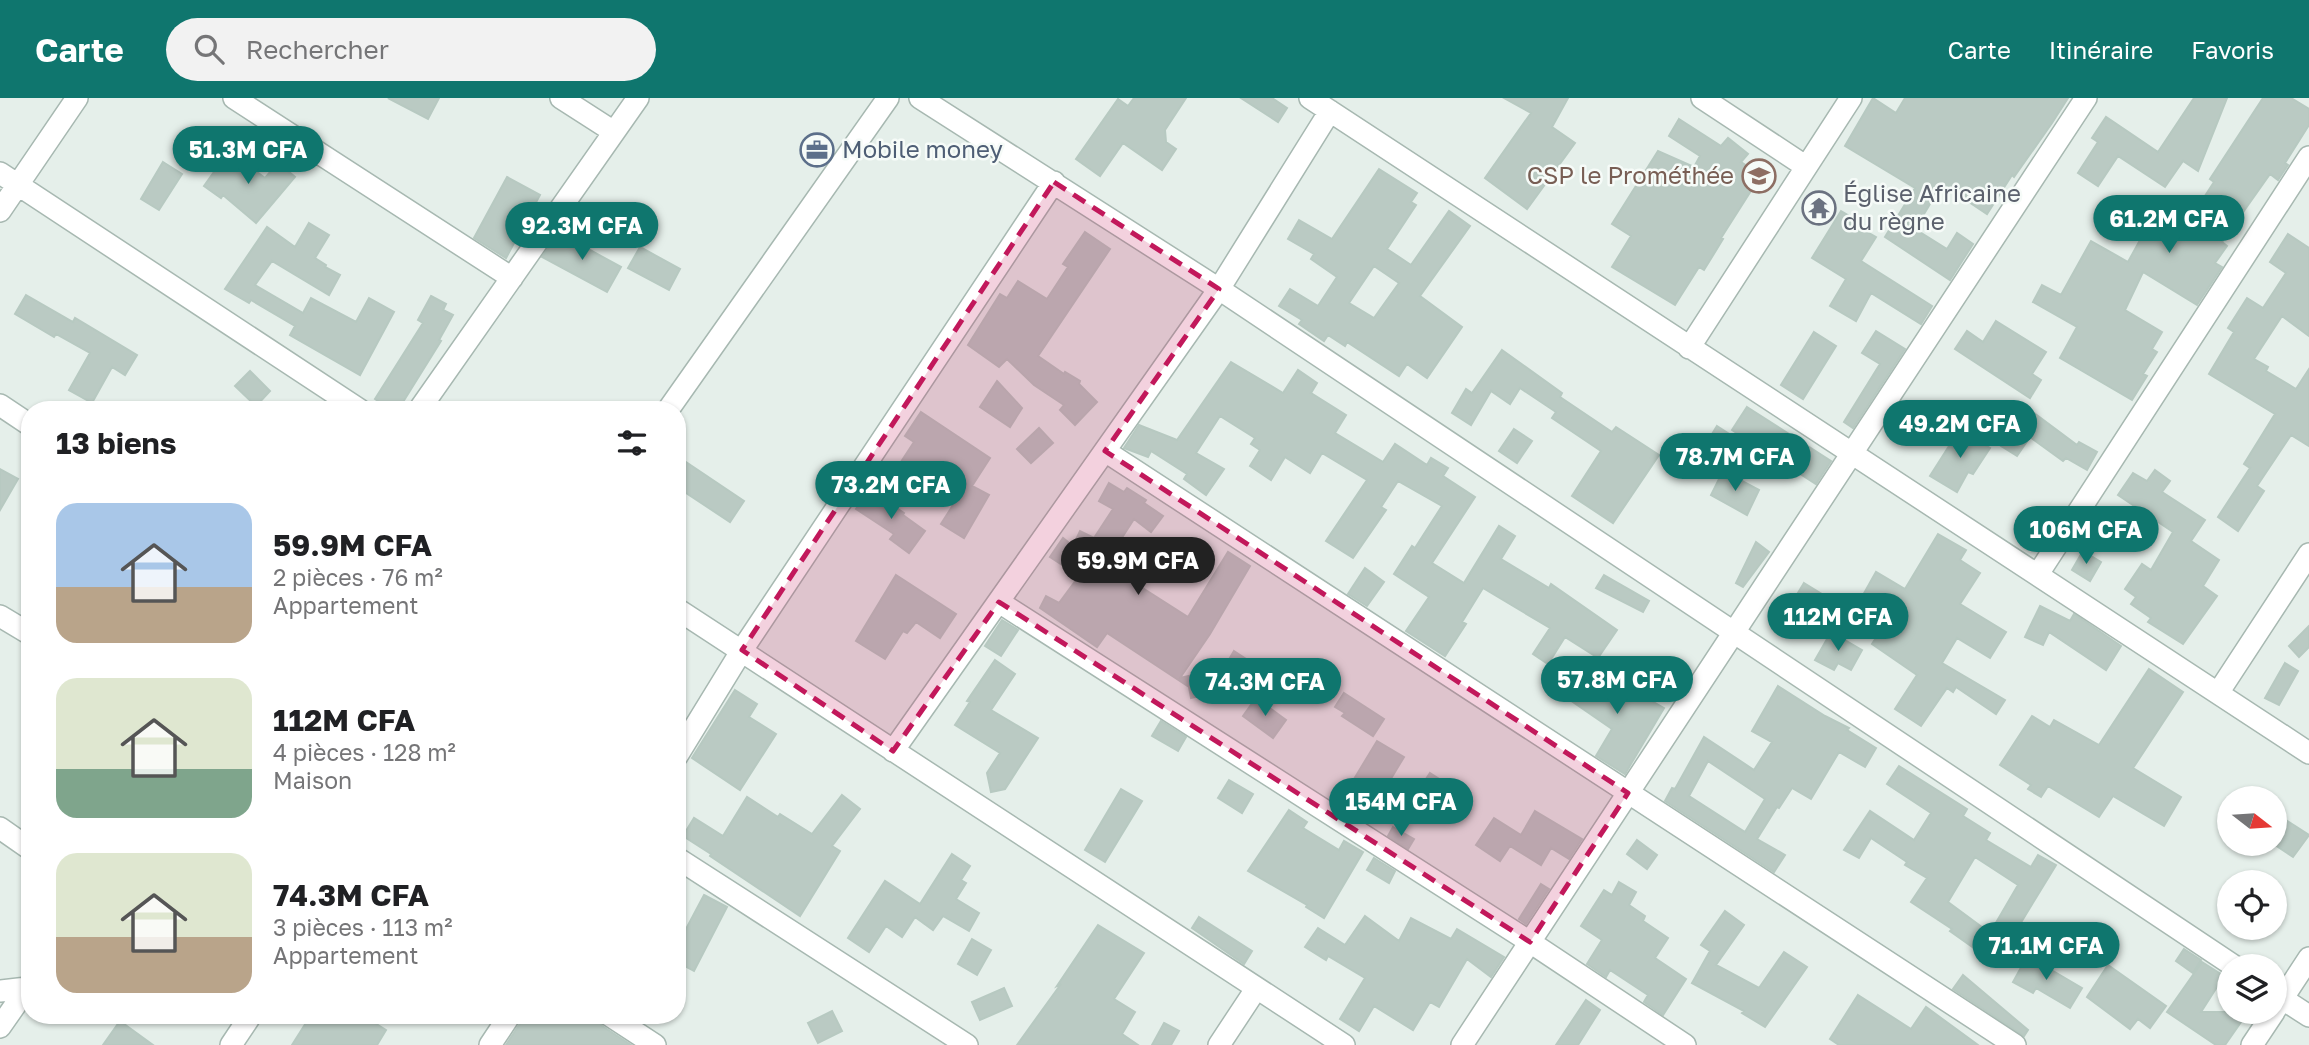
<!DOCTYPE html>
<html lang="fr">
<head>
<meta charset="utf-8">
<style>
  :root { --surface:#fff; --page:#f2f2f2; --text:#202124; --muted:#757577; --accent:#0f766e }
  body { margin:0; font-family:"Golos Text",sans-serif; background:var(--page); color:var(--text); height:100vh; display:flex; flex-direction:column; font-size:26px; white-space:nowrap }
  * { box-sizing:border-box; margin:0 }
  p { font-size:23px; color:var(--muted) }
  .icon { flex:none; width:38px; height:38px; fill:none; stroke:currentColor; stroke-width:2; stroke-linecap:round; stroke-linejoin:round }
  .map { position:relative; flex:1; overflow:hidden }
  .side { position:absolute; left:21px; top:303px; width:665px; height:623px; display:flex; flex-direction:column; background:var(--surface); border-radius:28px; box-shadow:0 2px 5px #0004 }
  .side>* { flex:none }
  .needle { width:46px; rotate:107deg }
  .fabs { position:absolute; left:2217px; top:688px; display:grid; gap:14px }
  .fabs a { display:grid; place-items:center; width:70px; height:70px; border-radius:50%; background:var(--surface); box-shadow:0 2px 5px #0004; font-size:35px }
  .price { position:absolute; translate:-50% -60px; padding:0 16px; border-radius:24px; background:var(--accent); color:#fff; font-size:23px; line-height:46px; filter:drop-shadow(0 2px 4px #0008) }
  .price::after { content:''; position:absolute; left:50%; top:42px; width:21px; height:16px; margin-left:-10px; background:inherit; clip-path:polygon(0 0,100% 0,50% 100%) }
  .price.current { background:#222; color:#fff }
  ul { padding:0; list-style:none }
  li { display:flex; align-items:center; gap:21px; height:175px; padding:0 35px }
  li span { display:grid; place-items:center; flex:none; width:196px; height:140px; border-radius:21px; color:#555 }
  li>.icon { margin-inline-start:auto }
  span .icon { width:84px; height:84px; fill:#fffc; stroke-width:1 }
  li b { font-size:30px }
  h2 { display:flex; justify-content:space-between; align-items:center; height:84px; padding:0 35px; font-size:30px }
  header { display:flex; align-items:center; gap:42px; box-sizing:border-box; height:98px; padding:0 35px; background:var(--accent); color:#fff }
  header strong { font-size:33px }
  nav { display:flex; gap:38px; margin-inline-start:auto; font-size:24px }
  .search { width:490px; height:63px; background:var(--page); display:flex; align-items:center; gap:18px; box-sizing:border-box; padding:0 24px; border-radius:38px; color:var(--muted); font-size:26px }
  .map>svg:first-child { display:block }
</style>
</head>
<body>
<header>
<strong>Carte</strong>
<div class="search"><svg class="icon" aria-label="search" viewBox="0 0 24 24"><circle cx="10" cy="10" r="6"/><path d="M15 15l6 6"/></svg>Rechercher</div>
<nav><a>Carte</a><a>Itinéraire</a><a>Favoris</a></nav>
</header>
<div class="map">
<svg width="2309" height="947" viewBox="0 0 2309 947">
  <rect width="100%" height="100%" fill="#e5efea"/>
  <!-- building -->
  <path fill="#bacac3" stroke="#b7c9c1" stroke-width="2" fill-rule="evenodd" d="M388 0H439L428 21Z
    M1134 0H1186L1165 32 1166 44 1176 51 1162 72 1123 45 1100 78 1076 61 1118 1 1128 8Z
    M1241 0H1272L1287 10 1278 24Z
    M1504 0H1568L1552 29 1575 45 1527 111 1485 80 1531 15Z
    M1873 0 1896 15 1905 0H2068L2052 25 2014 79 2012 77 1987 116 1942 86 1915 131 1947 151 1957 135 1973 146 1950 182 1885 139 1915 90 1845 48Z
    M2194 0H2227L2198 73 2183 63 2165 89 2118 58 2098 88 2078 75 2098 44 2092 40 2106 19 2158 54Z
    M2263 0H2291L2309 11V27L2285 65 2288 67 2278 82 2270 76 2222 144 2227 148 2215 165 2222 169 2197 207 2143 174 2125 212 2162 234 2152 251 2157 254 2143 276 2147 278 2132 302 2060 260 2077 229 2033 204 2042 187 2061 197 2091 143 2128 164 2151 122 2179 138 2214 84 2210 81Z
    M1679 21 1721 48 1728 40 1748 56 1741 64 1761 77 1721 140 1723 141 1704 172 1699 169 1675 207 1612 169 1631 138 1612 126 1658 53 1694 69 1700 58 1669 38Z
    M229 53 265 80 278 65 295 79 256 125 223 97 221 100 204 88Z
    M163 64 182 76 159 112 141 101Z
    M1379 71 1417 95 1411 104 1416 107 1387 151 1411 167 1449 113 1470 128 1420 198 1462 229 1427 280 1407 266 1399 278 1347 244 1345 248 1328 237 1324 243 1299 226 1302 222 1279 208 1290 191 1318 208 1337 179 1311 161 1314 156 1288 141 1299 122 1332 141ZM1374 168 1399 185 1374 220 1349 205Z
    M507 79 540 97 506 160 474 140Z
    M1841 113 1858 123 1855 127 1876 139 1861 163 1932 208 1921 226 1871 195 1856 223 1830 208 1846 181 1812 160Z
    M309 125 329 137 315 160 326 167 325 169 340 177 329 197 272 163 255 187 303 215 311 200 356 224 369 200 394 214 360 277 290 237 295 228 251 202 249 205 225 191 267 129 295 149Z
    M1085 134 1110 151 1038 258 1064 276 1065 274 1080 283 1079 286 1097 304 1075 327 1060 312 1064 307 1034 287 1007 261 999 269 968 247 1000 196 1007 200 1018 183 1047 201 1068 169 1063 166Z
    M559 135 621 169 607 194 542 159Z
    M2288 136 2309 150V238L2282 218 2254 261 2268 269 2266 273 2296 291 2309 271V348L2291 337 2257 388 2264 393 2238 433 2218 419 2250 370 2244 366 2275 316 2209 276 2234 234 2228 230 2247 200 2263 210 2286 175 2270 164Z
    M640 149 680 171 669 192 628 170Z
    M26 197 73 224 75 220 137 257 125 277 112 269 92 305 69 292 90 255 56 236 54 239 15 216Z
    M431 198 446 206 443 212 453 217 439 242 441 243 398 312H392L375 301 423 225 418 222Z
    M1996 223 2046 254 2032 276 2041 282 2030 300 1955 251 1967 233 1983 244Z
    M1876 233 1905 251 1853 330 1844 324 1880 266 1862 255Z
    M1814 234 1836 248 1803 301 1781 287Z
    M1502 252 1562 295 1560 299 1612 334 1616 329 1659 357 1613 425 1572 398 1601 353 1552 320 1556 314 1520 290 1510 306 1491 293 1471 327 1452 315 1466 291 1472 295Z
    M1231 264 1283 295 1298 272 1317 285 1311 295 1346 317 1335 335 1383 364 1395 346 1427 367 1431 360 1448 370 1443 378 1475 399 1432 465 1464 485 1499 428 1515 438 1501 461 1549 490 1551 486 1617 532 1598 560 1565 539 1548 566 1533 556 1550 530 1483 490 1462 524 1466 526 1445 558 1406 533 1429 499 1394 476 1412 448 1415 450 1442 408 1398 383 1381 409 1386 412 1353 460 1326 443 1367 382 1322 355 1310 375 1285 359 1271 382 1250 368 1260 352 1251 346 1255 340 1220 318 1196 355 1224 371 1206 397 1184 381 1187 376 1151 353 1148 359 1124 350 1139 327 1177 342Z
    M250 273 270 293 256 308 235 288Z
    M997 283 1022 310 1010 329 980 309Z
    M1747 309 1831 363 1816 386 1732 332Z
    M2026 309 2077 347 2079 344 2097 354 2087 372 2066 360 2063 363 2030 339 2017 358 2001 348Z
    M921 314 990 360 972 388 989 397 964 440 941 426 955 404 899 367 914 344 905 338Z
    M1717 328 1734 339 1720 362 1703 351Z
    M1039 330 1053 345 1031 365 1017 351Z
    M1514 331 1532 343 1517 365 1499 353Z
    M1960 331 1990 350 1973 376 1968 374 1957 394 1930 378Z
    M683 362 744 403 730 424 677 389V370Z
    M0 371 18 381 0 412Z
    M2155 372 2170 383 2162 394 2205 422 2191 443 2219 462 2203 488 2217 498 2183 546 2148 524 2151 520 2131 506 2136 499 2125 491 2142 466 2151 472 2173 434 2118 397 2133 375 2147 383Z
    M1723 373 1759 392 1747 417 1711 397Z
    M1109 385 1124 394 1127 390 1146 402 1144 405 1163 418 1151 434 1134 421 1105 466 1188 519 1228 454 1250 468 1210 536 1180 580 1210 573 1215 594 1191 600 1189 589 1107 535 1097 549 1040 510 1046 498 1059 505 1079 478 1050 459 1063 440 1073 448 1080 433 1094 440 1113 411 1099 403Z
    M869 392 904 415 903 417 925 433 909 455 890 441 894 436 856 411Z
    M1938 436 1966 452 1960 462 1980 475 1960 506 2006 534 1990 560 1957 540 1942 565 2005 602 1996 616 1956 589 1953 594 1947 590 1921 628 1895 611 1917 577 1872 546 1893 514 1863 497 1876 474 1905 491Z
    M1756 444 1769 454 1743 489 1736 485Z
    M2083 453 2101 464 2090 483 2072 472Z
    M1365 470 1384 484 1367 508 1348 496Z
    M896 477 956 516 940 540 916 524 907 535 903 533 885 561 856 543Z
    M1604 477 1649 503 1643 514 1596 490Z
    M1804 485 1848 512 1838 527 1795 500Z
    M2040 508 2070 523 2074 516 2121 548 2106 572 2049 534 2043 547 2025 539Z
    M1002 522 1018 532 1001 558 985 548Z
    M2309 528V549L2299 559 2289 548Z
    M1831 534 1862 552 1851 572 1838 565 1834 572 1815 562Z
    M1234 553 1266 574 1252 597 1220 577Z
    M995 562 1015 576 991 612 1038 640 1005 691 991 694 987 675 1000 655 955 627 970 604 967 603Z
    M2285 565 2298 573 2279 607 2265 600Z
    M1595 566 1616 580 1615 582 1664 610 1625 676 1596 658 1612 631 1570 602Z
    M2149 571 2183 594 2133 670 2181 699 2164 728 2113 698 2099 719 2048 688 2041 699 2028 691 2031 687 2000 667 2032 618 2050 629 2054 622 2099 647Z
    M1778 588 1825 618 1849 630 1847 632 1876 650 1865 669 1839 654 1811 701 1792 690 1779 710 1777 709 1757 741 1785 757 1774 774 1665 703 1672 690 1675 691 1704 639 1754 672 1772 644 1752 633ZM1708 663 1765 701 1745 734 1689 698Z
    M735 592 757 606 749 619 776 636 740 692 692 660Z
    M1344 595 1384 621 1373 638 1342 618 1345 615 1335 609Z
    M1256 600 1286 622 1273 640 1243 618Z
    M1161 623 1186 639 1178 653 1152 638Z
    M1377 643 1404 659 1366 722 1339 706Z
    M1899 668 1967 711 1963 718 1990 735 1986 742 2031 769 2038 757 2056 767 2006 849 1998 844 1988 860 1950 833 1952 831 1911 804 1927 780 1905 767 1907 764 1871 740 1859 760 1844 752 1870 713 1914 742 1931 715 1887 686ZM1975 759 2018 787 1990 835 1948 804Z
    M1430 675 1444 684 1425 713 1411 704Z
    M1229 682 1253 696 1242 715 1218 700Z
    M1121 691 1142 703 1105 764 1085 752Z
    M842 697 860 711 832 748 840 753 800 818 710 758 711 756 683 738 694 720 723 738 747 699 778 719 780 716 812 736Z
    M1289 712 1307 724 1303 730 1339 752 1344 743 1363 754 1324 820 1306 809 1307 807 1248 773Z
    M1535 713 1582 741 1569 761 1551 750 1541 767 1510 748 1500 763 1476 747 1494 720 1521 737Z
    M2275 715 2309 737 2293 759 2275 747Z
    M1393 729 1414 741 1408 751 1388 738Z
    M1637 742 1657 757 1647 771 1627 756Z
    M952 756 970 768 961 782 966 785 956 801 979 815 969 833 943 818 933 832 915 819 902 839 886 828 869 854 848 840 885 783 920 806Z
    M1374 760 1395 773 1389 785 1367 772Z
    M1619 784 1636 794 1629 807 1645 818 1643 823 1668 840 1655 860 1686 881 1663 917 1644 904 1648 897 1610 872 1606 879 1587 866 1602 842 1581 828 1604 792 1612 797Z
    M1541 786 1549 791 1526 826 1519 821Z
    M704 797 727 809 694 873 677 864V848Z
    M1725 813 1744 827 1716 867 1759 890 1784 854 1807 869 1765 929 1742 915 1744 913 1692 885 1710 853 1701 847Z
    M1365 818 1399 843 1411 820 1451 841 1457 831 1504 859 1491 879 1467 861 1439 909 1430 904 1413 932 1374 908 1359 933 1340 921 1365 880 1328 858 1326 862 1305 849 1318 830 1345 847Z
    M1199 819 1252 853 1244 866 1192 830Z
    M1098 827 1144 855 1114 901 1135 914 1122 936 1138 947H1017L1061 886 1057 888Z
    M972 841 991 852 977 877 958 866Z
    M2184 851 2201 862 2193 875 2176 863Z
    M2029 855 2048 870 2082 890 2070 910 2036 890 2033 895 2013 884Z
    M2202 864 2224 878 2201 914H2248L2225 947H2216L2167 914Z
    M2108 867 2166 908 2150 930 2138 921 2130 931 2087 899Z
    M1963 877 2028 932 2024 938 1953 891Z
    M1004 890 1012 908 980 922 972 904Z
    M1858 897 1911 931 1926 909 1978 947H1839L1830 941Z
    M1586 902 1600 912 1578 947H1556Z
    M832 913 842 933 818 945 808 925Z
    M311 917H362L386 932 377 947H292Z
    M523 917H596L602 928 631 947H506L521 924Z
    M120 923 153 947H103Z
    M1164 925 1179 933 1171 947H1152Z"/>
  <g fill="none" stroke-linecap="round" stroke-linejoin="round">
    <defs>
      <path id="minor" d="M234 0 512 180
        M561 0 614 34
        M920 0 1219 191 2234 868
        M1310 0 2309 655
        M1702 0 1805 68
        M0 75 360 312
        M0 113 77 0
        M1689 250 1851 0
        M0 307 30 327
        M419 312 638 0
        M668 312 888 0
        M1105 353 2015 947
        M2038 476 2309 59
        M999 504 1530 844 1685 947
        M677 511 1344 947
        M0 518 30 536
        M2218 595 2309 456
        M893 653 1219 191 1330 13
        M677 658 742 552 1054 84
        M0 730 30 751
        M677 760 967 947
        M0 893 27 890
        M2275 896 2309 918
        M2275 912 2309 860
        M609 917 655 947
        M0 929 30 886
        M231 947 251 917
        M490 947 510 917
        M1219 947 1256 891
        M1462 947 2086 0
        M2252 947 2274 914"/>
    </defs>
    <!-- minor casing -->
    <use href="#minor" stroke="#a7b8b1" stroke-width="24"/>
    <!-- minor -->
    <use href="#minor" stroke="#fff" stroke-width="21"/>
  </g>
  <!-- marked area -->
  <path fill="#c2185b" fill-opacity="0.2" stroke="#c2185b" stroke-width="5" stroke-dasharray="14 9" stroke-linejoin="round" d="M1054 84 1219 191 1105 353 1628 695 1530 844 999 504 893 653 742 552Z"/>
  <!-- icons -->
  <defs>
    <symbol id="office-ring" viewBox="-11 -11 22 22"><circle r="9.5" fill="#f6fbf8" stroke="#5c6f8a" stroke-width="1.5"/><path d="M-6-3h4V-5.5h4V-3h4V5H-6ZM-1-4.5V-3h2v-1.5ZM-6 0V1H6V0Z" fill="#5c6f8a"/></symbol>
    <symbol id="school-ring" viewBox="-11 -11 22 22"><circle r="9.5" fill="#f6fbf8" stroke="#8d6e63" stroke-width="1.5"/><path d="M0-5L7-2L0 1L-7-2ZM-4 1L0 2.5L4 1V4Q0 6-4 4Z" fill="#8d6e63"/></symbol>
    <symbol id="temple-ring" viewBox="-11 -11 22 22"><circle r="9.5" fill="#f6fbf8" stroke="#6b7280" stroke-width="1.5"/><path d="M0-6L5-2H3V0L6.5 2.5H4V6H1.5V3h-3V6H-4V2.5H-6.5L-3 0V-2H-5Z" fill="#6b7280"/></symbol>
  </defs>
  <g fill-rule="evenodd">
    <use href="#office-ring" x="798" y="33" width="38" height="38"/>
    <use href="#school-ring" x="1740" y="59" width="38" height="38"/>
    <use href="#temple-ring" x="1800" y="91" width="38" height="38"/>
  </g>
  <g text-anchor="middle" stroke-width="5" stroke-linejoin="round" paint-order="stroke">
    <!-- service labels -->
    <g font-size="24" fill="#4e5e75" stroke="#f6fbf8" text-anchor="start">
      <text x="842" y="60">Mobile money</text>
    </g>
    <!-- education labels -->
    <g font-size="24" fill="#785e54" stroke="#f6fbf8" text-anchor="end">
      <text x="1734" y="86">CSP le Prométhée</text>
    </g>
    <!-- worship labels -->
    <g font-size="24" fill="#5b616d" stroke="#f6fbf8" text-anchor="start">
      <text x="1843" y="104">Église Africaine<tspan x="1843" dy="28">du règne</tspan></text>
    </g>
  </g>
</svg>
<div class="fabs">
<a><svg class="needle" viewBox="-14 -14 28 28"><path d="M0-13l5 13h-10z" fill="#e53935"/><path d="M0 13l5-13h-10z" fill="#757577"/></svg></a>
<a><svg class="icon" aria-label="locate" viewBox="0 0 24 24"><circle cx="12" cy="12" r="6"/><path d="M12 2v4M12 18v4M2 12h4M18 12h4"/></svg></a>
<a><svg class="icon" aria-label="layers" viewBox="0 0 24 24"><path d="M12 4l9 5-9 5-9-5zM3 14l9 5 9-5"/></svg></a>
</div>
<b class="price" style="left:248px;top:88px">51.3M CFA</b>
<b class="price" style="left:2169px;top:157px">61.2M CFA</b>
<b class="price" style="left:582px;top:164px">92.3M CFA</b>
<b class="price" style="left:1960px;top:362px">49.2M CFA</b>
<b class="price" style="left:1735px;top:395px">78.7M CFA</b>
<b class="price" style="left:891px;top:423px">73.2M CFA</b>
<b class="price" style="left:2086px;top:468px">106M CFA</b>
<b class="price current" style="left:1138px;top:499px">59.9M CFA</b>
<b class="price" style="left:1838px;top:555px">112M CFA</b>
<b class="price" style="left:1617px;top:618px">57.8M CFA</b>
<b class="price" style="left:1265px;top:620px">74.3M CFA</b>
<b class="price" style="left:1401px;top:740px">154M CFA</b>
<b class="price" style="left:2046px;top:884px">71.1M CFA</b>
<section class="side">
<h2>13 biens<svg class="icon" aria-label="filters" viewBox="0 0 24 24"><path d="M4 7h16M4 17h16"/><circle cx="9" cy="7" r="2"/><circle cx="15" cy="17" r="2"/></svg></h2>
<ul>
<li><span style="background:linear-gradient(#a9c7e8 60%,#b9a48a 0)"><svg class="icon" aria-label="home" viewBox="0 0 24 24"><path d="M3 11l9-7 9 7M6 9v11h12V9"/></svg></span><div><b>59.9M CFA</b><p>2 pièces · 76 m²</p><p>Appartement</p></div></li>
<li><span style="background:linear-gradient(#dfe7d0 65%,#7fa58c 0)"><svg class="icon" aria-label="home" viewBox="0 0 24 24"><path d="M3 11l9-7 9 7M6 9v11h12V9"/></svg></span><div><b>112M CFA</b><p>4 pièces · 128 m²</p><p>Maison</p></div></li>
<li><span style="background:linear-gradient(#dfe7d0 60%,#b9a48a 0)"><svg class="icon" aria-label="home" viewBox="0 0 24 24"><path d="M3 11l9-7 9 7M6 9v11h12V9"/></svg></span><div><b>74.3M CFA</b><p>3 pièces · 113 m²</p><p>Appartement</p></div></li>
</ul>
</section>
</div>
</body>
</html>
